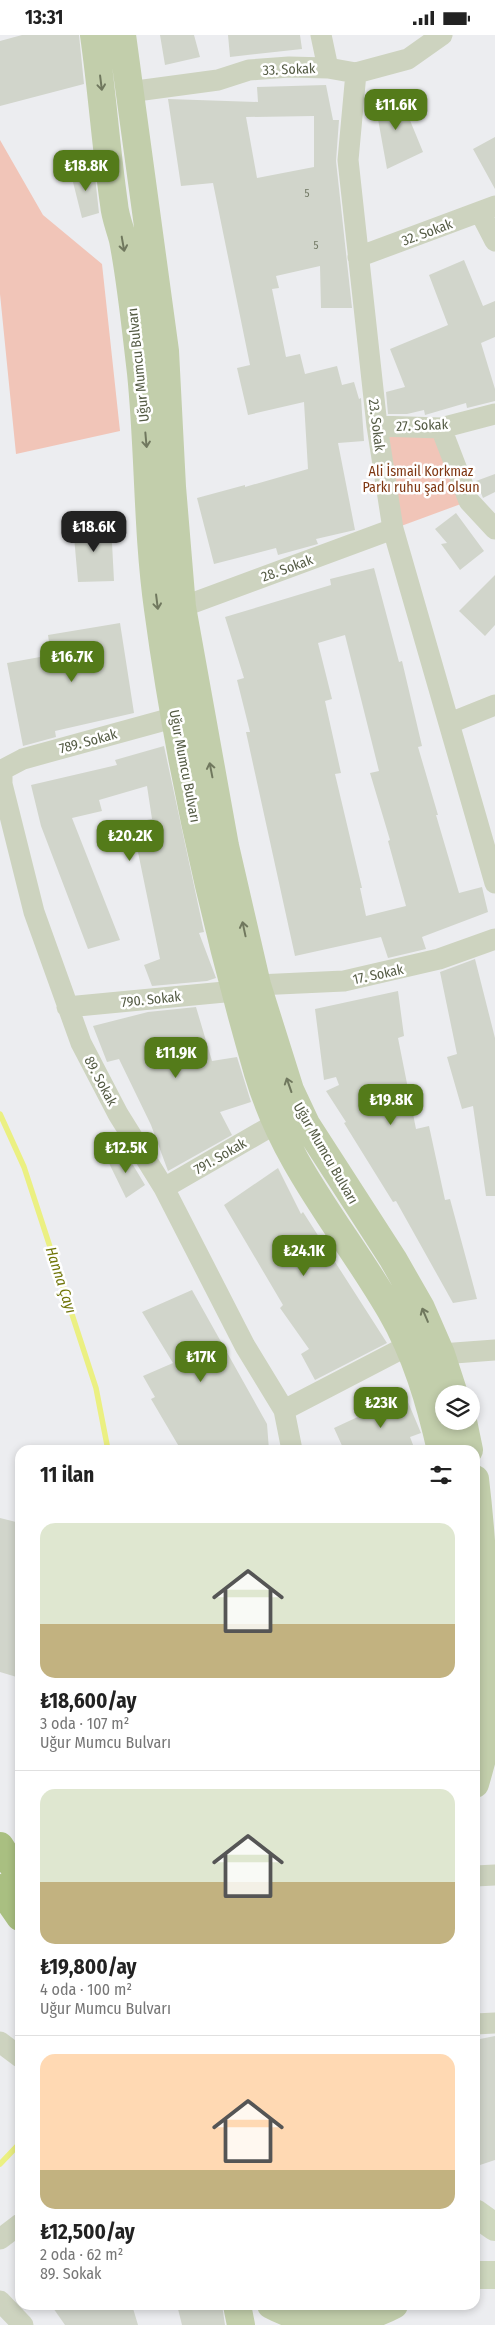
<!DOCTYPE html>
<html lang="tr">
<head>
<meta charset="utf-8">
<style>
  :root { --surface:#fff; --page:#f6f6f6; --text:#222; --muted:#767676; --line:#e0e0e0; --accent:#547b1a }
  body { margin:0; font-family:"Fira Sans Condensed",sans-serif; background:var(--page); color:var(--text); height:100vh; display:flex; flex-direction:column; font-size:19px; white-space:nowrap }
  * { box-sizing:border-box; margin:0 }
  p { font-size:16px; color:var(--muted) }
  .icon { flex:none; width:28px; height:28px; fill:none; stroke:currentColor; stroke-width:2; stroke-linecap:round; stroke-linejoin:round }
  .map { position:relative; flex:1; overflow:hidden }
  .details { position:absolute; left:15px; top:1410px; width:465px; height:865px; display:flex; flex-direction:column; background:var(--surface); border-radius:15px; box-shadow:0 2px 8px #0003 }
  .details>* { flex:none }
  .buttons { position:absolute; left:435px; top:1350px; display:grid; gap:10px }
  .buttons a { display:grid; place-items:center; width:45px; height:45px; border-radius:50%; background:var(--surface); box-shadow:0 2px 8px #0003; font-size:25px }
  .price { position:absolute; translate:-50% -42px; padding:0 11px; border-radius:10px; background:var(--accent); color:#fff; font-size:16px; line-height:32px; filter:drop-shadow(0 1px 2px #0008) }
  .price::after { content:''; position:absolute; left:50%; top:30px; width:15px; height:11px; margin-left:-8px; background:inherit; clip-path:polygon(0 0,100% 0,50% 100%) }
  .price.on { background:#222; color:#fff }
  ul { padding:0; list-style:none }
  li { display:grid; align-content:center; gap:10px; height:265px; padding:0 25px }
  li+li { border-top:1px solid var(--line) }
  li span { display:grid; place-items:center; height:155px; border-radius:15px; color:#555 }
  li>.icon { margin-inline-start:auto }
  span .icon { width:90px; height:90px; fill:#fffc; stroke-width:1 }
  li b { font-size:21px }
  h2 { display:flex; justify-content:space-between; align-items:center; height:60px; padding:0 25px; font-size:21px }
  .status { display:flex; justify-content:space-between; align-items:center; height:35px; padding:0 25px; background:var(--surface); direction:ltr }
  .status svg { height:14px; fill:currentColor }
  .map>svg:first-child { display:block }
</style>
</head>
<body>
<div class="status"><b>13:31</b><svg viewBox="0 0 49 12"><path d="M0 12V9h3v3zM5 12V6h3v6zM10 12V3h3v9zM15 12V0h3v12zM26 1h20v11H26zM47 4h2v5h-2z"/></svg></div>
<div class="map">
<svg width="495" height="2290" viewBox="0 0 495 2290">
  <rect width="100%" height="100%" fill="#ecedf0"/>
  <!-- green -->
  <path fill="#f1c5b8" d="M0 105 43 180 102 229 120 396 16 419 0 259Z
    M377 391 441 393 469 466 393 494Z"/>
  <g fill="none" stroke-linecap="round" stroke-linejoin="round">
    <!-- stream -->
    <path stroke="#ebf082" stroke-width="5.5" d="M0 1079 24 1132 96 1353 108 1415
      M0 2129 20 2108"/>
  </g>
  <!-- building -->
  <path fill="#d1d5cb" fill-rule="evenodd" d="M22 0H79L84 49 0 71V6Z
    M160 0H194L200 22 165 30Z
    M228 0H300L302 14 230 22Z
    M326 50 333 85H339L336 126 352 273H321L320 231 276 241 279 253 272 254 286 322 300 319 305 339 337 331 342 350 354 347 359 364 361 363 364 406 338 408 355 495 316 504 318 509 278 520 276 513 214 529 197 463 245 450V452L308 434 304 367 248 380 237 333 250 330 213 148 181 151 168 64 258 67 257 52ZM314 81V132L257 143 246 82Z
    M390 56 407 78 423 117 387 134 374 62Z
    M495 102V154L473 114Z
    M94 133 99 178 82 183 71 139Z
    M464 225 483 271 495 266V302L481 308 495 354V366L467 373 466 368 425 380 424 375 407 379H388L386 357 405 352 390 314 448 290 429 240Z
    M495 439V457L483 463 476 446Z
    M456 478 484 516 460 535 441 509 447 508 435 494Z
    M111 489 114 546 78 547 73 490Z
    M374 533 399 627 402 626 422 711 418 712 438 780H436L459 858 482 852 488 877 422 902 426 914 388 923 381 902 295 921 246 697H250L237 645 244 643 225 582 331 550 330 544ZM345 600 379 736 370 738 390 805 388 806 406 871 366 881 360 853H362L335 739 341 738 325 666 332 664 318 608Z
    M495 540V590L485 601 459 576Z
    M120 588 134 678 55 696 56 702 23 711 7 628 51 620 48 600Z
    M164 711 204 897 199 898 216 943 207 946 152 951 144 930 160 924 132 788 152 784 147 751 99 765 102 776 72 783 120 905 88 914 41 791 31 750 117 730 115 725Z
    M475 924 495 1003V1161H486L473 1071 462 1074 447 1022 457 1019 440 937Z
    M398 956 404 1001 398 1003 416 1094 429 1091 445 1165 450 1164 477 1264 453 1268 396 1166 393 1167 344 1088 346 1087 326 1056 339 1050 336 1042 324 1045 315 974Z
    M196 972 212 1026 237 1022 251 1067 220 1077 232 1100 168 1136 151 1090 119 1024 107 1027 93 991 148 977Z
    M124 1115 145 1150 126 1163 107 1124Z
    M278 1133 301 1179 303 1177 387 1308 315 1345 301 1319 309 1314 280 1273 283 1270 224 1170Z
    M192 1255 267 1389 269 1415H181L151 1364 155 1362 143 1341 173 1328 142 1277Z
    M405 1360 421 1398 410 1402 415 1415H344L334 1393Z
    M0 1483 20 1488V1643L0 1637Z
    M495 2001V2125L480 2130 475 2114V2005Z
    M51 2270H132L138 2290H65Z
    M177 2270H222L225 2290H182Z"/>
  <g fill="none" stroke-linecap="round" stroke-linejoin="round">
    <!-- street -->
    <path stroke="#cdd3bf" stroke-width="21" d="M321 0 328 33
      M356 38 348 125 377 391 393 494 495 848
      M129 57 218 45 249 35 289 32 328 33 356 38 408 24 442 0
      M480 177 495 206
      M358 222 495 171
      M377 391 441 393 495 379
      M441 393 469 466 495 494
      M182 572 393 494
      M176 682 23 724 2 735V749L34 877 81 1008 118 1079 164 1153 245 1311 284 1375 292 1415
      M450 688 495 670
      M257 950 344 946 439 924 495 904
      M67 972 235 956
      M164 1153 275 1089
      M441 1319 495 1315
      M284 1375 409 1310
      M475 1841 495 1840
      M475 1989 495 1988
      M0 2007 20 2022
      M0 2204 20 2189
      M0 2266 23 2290"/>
    <!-- secondary -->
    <path stroke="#ced7be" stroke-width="28" d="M475 2178 495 2192
      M475 2240H495"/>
    <!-- primary -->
    <path stroke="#c2ceab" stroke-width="28" d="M94 0C102 56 106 113 114 169 115 182 120 193 123 205 131 246 136 296 141 338 149 416 147 496 158 574 179 730 214 886 258 1038 285 1131 344 1195 391 1276 416 1319 430 1367 441 1415
      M122 0 165 316 172 452 182 572 225 811 257 950 290 1055 306 1089 393 1224 421 1273 441 1319 454 1359
      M463 1386 469 1415
      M475 1444C483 1512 490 1604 475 1671
      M475 1749C485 1714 495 1681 491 1644
      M237 2270 241 2290
      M271 2270C308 2290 357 2290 394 2270"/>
    <!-- highway -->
    <path stroke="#a9bf81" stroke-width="28" d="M0 1811 20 1842
      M0 1853 20 1882"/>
  </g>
  <!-- one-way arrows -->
  <defs><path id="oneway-shaft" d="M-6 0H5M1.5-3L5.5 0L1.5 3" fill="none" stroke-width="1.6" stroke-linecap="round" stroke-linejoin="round" transform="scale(1.25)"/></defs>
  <g stroke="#70785e">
    <use href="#oneway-shaft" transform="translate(101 48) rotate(83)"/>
    <use href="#oneway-shaft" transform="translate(123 209) rotate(80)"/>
    <use href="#oneway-shaft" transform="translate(146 405) rotate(85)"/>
    <use href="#oneway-shaft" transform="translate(157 567) rotate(83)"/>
    <use href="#oneway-shaft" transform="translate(211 735) rotate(-101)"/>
    <use href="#oneway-shaft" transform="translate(244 894) rotate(-102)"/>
    <use href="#oneway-shaft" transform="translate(289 1050) rotate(-109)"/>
    <use href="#oneway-shaft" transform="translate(425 1280) rotate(-113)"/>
  </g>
  <g text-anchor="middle" stroke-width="5" stroke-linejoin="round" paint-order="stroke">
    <!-- number labels -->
    <g font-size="11" fill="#737a66">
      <text x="307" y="162">5</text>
      <text x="316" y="214">5</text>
    </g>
    <!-- street labels -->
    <g font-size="14" fill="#545b44" stroke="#fff">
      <text transform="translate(289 34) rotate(-2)" y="5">33. Sokak</text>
      <text transform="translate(427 197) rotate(-20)" y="5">32. Sokak</text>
      <text transform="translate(138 330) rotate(-96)" y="5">Uğur Mumcu Bulvarı</text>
      <text transform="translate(377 390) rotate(83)" y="5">23. Sokak</text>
      <text transform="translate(422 390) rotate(-2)" y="5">27. Sokak</text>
      <text transform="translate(287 533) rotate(-20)" y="5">28. Sokak</text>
      <text transform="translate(88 706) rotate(-15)" y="5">789. Sokak</text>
      <text transform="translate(185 731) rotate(79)" y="5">Uğur Mumcu Bulvarı</text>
      <text transform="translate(378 939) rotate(-12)" y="5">17. Sokak</text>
      <text transform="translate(151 964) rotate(-6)" y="5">790. Sokak</text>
      <text transform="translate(101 1046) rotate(62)" y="5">89. Sokak</text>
      <text transform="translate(326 1118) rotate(60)" y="5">Uğur Mumcu Bulvarı</text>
      <text transform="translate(220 1121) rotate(-30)" y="5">791. Sokak</text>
    </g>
    <!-- park labels -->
    <g font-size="14" fill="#7f3712" stroke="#fff">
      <text x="421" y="441">Ali İsmail Korkmaz<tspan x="421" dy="16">Parkı ruhu şad olsun</tspan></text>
    </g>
    <!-- water labels -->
    <g font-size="15" font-style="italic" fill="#717609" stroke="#fff">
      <text transform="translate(61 1245) rotate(72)" y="5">Hanna Çayı</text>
    </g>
  </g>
</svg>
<div class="buttons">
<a><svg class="icon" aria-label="layers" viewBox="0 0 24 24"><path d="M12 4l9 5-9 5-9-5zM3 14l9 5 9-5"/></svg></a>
</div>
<b class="price" style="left:396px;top:96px">₺11.6K</b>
<b class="price" style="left:86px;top:157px">₺18.8K</b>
<b class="price on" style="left:94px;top:518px">₺18.6K</b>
<b class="price" style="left:72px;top:648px">₺16.7K</b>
<b class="price" style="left:130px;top:827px">₺20.2K</b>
<b class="price" style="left:176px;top:1044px">₺11.9K</b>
<b class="price" style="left:391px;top:1091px">₺19.8K</b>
<b class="price" style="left:126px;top:1139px">₺12.5K</b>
<b class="price" style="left:304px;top:1242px">₺24.1K</b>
<b class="price" style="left:201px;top:1348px">₺17K</b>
<b class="price" style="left:381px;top:1394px">₺23K</b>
<section class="details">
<h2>11 ilan<svg class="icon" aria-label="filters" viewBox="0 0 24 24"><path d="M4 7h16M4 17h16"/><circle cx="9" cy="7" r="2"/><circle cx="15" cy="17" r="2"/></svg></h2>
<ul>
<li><span style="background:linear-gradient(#dfe7d0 65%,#c2b280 0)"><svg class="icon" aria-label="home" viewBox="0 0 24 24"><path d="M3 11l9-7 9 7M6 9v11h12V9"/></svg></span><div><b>₺18,600/ay</b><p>3 oda · 107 m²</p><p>Uğur Mumcu Bulvarı</p></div></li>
<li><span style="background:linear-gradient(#dfe7d0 60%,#c2b280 0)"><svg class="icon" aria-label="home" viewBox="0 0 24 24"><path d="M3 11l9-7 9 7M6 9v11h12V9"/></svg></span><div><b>₺19,800/ay</b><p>4 oda · 100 m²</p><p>Uğur Mumcu Bulvarı</p></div></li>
<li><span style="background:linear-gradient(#ffd9b3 75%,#c2b280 0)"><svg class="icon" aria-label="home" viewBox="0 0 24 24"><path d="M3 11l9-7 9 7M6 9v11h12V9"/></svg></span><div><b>₺12,500/ay</b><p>2 oda · 62 m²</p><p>89. Sokak</p></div></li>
</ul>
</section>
</div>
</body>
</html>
